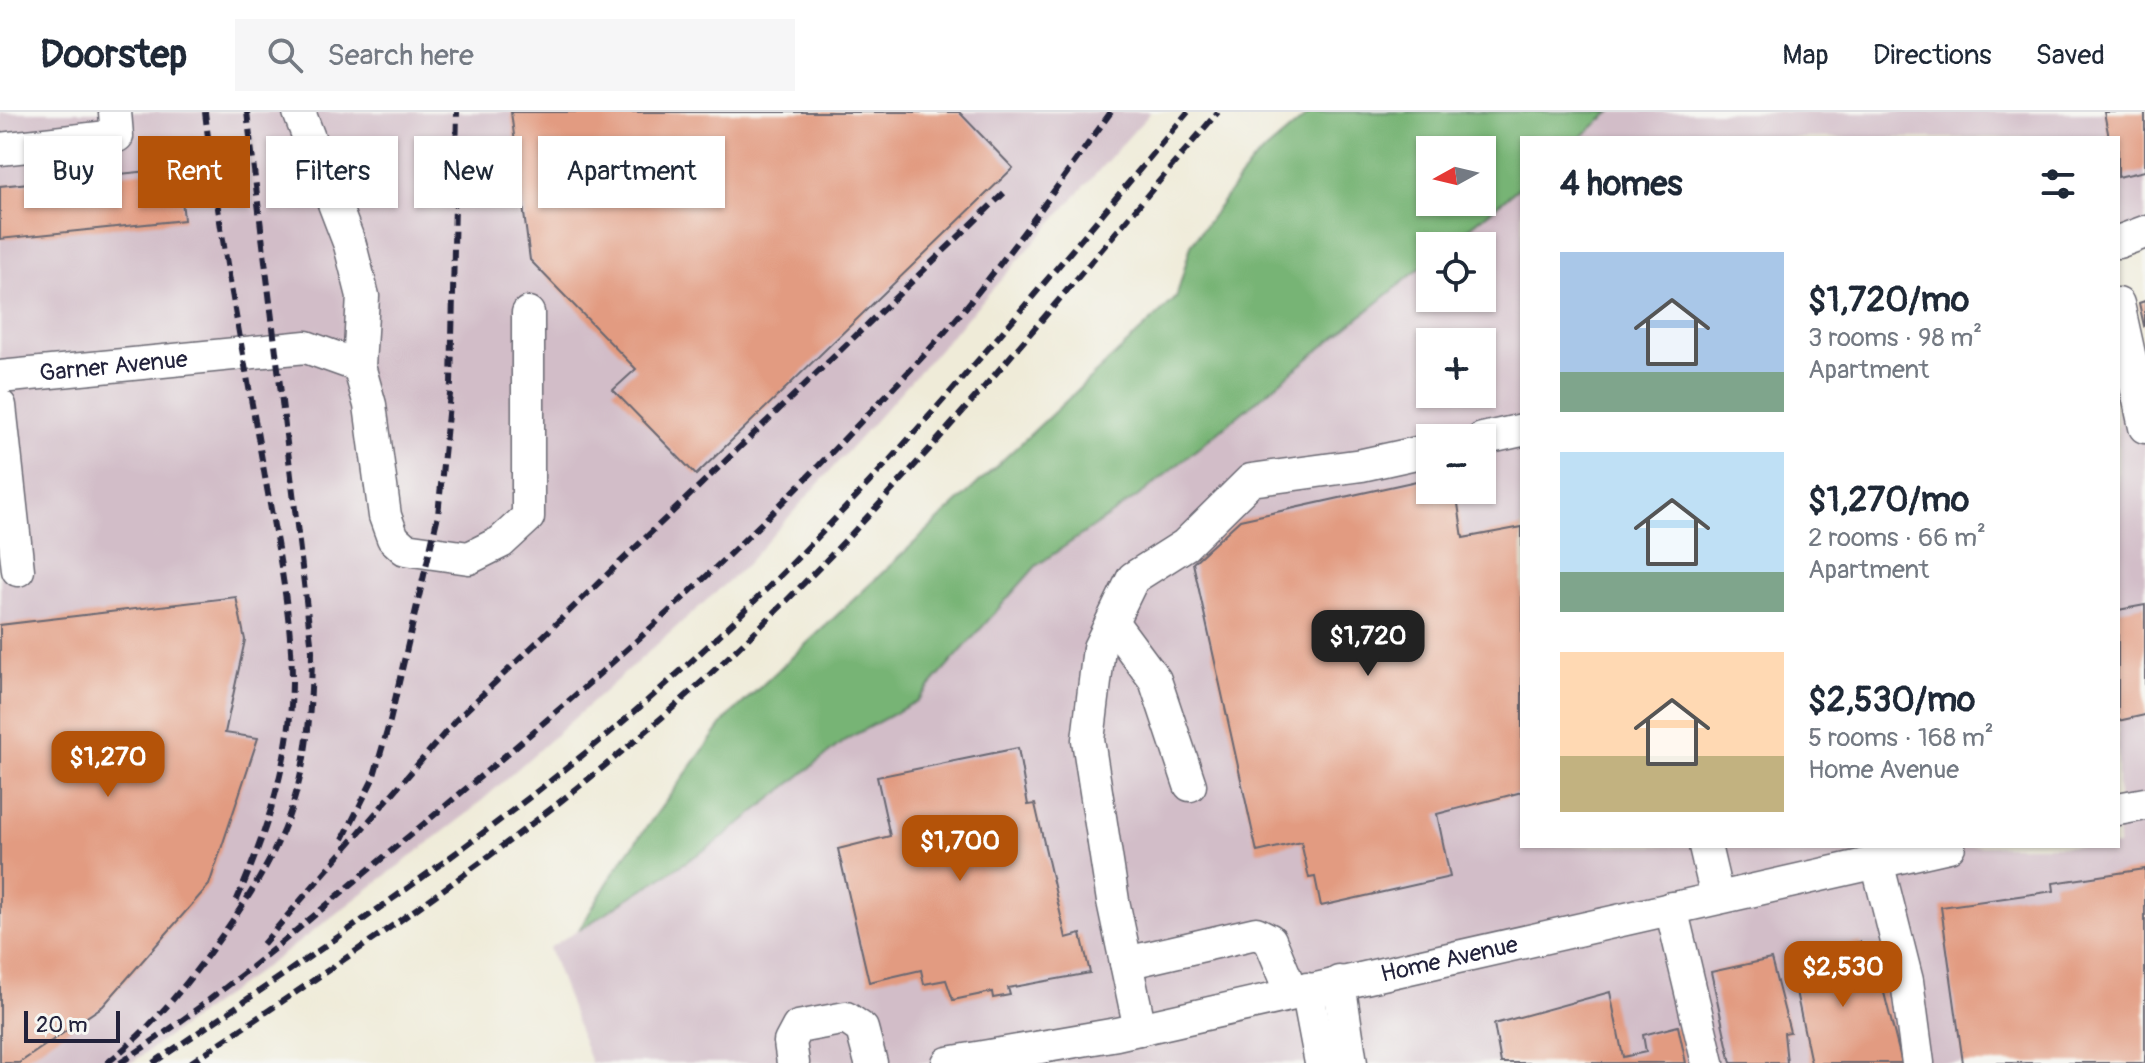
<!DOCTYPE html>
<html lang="en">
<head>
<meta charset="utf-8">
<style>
  :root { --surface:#fff; --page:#f6f6f7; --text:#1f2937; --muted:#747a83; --line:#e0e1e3; --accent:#b45309 }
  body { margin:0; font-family:Pangolin,sans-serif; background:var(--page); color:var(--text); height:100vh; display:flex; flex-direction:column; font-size:30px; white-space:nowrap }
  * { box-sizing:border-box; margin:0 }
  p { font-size:26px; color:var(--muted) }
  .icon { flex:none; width:44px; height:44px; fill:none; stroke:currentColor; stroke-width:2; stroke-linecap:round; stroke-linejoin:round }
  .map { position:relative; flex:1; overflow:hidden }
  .panel { position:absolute; left:1520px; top:24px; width:600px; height:712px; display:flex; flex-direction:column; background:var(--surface); border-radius:0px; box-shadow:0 2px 6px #0004 }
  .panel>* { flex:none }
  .guide { position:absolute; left:24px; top:24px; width:760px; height:72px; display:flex; gap:16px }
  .needle { width:52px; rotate:262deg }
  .controls { position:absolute; left:1416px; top:24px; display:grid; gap:16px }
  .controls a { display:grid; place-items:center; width:80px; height:80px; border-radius:0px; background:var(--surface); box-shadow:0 2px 6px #0004; font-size:40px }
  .scale { position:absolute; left:24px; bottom:20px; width:96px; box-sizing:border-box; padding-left:8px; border:4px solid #22223b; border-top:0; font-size:22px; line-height:28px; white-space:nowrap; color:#22223b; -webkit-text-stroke:6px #f6f6f2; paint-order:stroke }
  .price { position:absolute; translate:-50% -68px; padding:0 18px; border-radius:16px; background:var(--accent); color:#fff; font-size:26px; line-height:52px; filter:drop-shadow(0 2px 4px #0008) }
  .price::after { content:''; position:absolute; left:50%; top:48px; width:24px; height:18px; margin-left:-12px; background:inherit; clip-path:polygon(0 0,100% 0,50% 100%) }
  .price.current { background:#222; color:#fff }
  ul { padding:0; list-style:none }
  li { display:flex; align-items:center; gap:24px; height:200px; padding:0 40px }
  li span { display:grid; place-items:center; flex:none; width:224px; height:160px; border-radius:0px; color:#555 }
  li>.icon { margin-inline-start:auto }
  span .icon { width:96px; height:96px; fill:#fffc; stroke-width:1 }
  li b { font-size:34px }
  h2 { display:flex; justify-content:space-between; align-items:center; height:96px; padding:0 40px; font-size:34px }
  .chip { padding:0 28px; border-radius:0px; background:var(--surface); box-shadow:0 2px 6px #0004; font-size:28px; line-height:72px }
  .chip.current { background:var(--accent); color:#fff }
  header { display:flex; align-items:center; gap:48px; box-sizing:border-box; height:112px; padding:0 40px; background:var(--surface); border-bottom:2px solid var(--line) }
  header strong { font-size:38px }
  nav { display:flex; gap:44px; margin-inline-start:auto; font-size:28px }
  .search { width:560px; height:72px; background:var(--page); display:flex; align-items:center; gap:20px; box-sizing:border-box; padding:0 28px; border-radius:0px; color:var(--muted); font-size:30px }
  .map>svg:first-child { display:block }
</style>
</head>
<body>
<header>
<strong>Doorstep</strong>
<div class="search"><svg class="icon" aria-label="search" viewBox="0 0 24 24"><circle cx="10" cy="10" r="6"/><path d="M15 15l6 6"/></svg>Search here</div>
<nav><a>Map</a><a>Directions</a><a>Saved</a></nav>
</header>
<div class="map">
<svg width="2145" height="951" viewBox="0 0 2145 951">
  <rect width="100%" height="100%" fill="#f6f6f2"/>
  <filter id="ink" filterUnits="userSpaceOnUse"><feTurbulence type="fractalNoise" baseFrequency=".0125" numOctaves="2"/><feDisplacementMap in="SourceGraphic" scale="16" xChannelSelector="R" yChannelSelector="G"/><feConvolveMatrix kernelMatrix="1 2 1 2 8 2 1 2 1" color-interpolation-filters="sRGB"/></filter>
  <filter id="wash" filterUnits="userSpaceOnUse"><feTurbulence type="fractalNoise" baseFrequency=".006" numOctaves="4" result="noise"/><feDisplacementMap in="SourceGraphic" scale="32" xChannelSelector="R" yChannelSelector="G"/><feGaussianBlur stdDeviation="1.8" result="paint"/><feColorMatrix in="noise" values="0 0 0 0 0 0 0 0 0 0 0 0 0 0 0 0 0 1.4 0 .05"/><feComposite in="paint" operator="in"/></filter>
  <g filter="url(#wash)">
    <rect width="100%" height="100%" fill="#efebd8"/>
    <!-- industrial -->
    <path fill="#d2bdc8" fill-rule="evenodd" d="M0 0H1151L745 454 468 701 291 836 131 951H0Z
      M1611 0H2145V120L2118 130V26H1580Z
      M1522 73V734H2118V192L2145 315V951H591L549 836 717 730 845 628 917 589 1036 454 1144 380 1430 148V186H1482V134H1447ZM1430 230H1482V282H1430ZM1430 326H1482V378H1430Z"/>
    <!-- forest -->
    <path fill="#77b474" stroke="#4c6b58" stroke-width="2" fill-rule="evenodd" d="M1311 0H1611L1580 26H1522V73L1447 134H1430V148L1144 380 1036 454 917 589 845 628 717 730 579 818 616 757 726 607 1176 186 1191 133 1251 51ZM1430 38H1482V90H1430Z"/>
    <g id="blocks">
      <!-- building -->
      <path fill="#e29b81" d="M511 0H959L1013 56 696 363 613 278 636 257 530 148Z
        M2104 0H2145V59L2118 65V26H2109Z
        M179 56 184 108 0 127V74Z
        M2145 189V213L2144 214 2139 191Z
        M1430 366V378H1456L1463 426 1522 415V680L1437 702 1450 765 1321 794 1315 765 1309 766 1301 730 1257 740 1193 451 1240 408Z
        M236 485 245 528 225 621 258 626 209 773 103 894 19 951H0V513Z
        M2145 493V603L2118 609V498Z
        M1018 636 1028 693 1035 692 1066 826 1081 822 1090 861 1008 876 1010 883 993 886 992 880 953 888 946 868 924 872 921 858 869 870 838 737 890 724 877 665Z
        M2145 757V951H1963L1941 795 2054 779 2053 771Z
        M1860 830 1870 875 1882 873 1902 951H1811L1789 846Z
        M1771 847 1790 920 1784 921 1787 951H1731L1711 860Z
        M1610 880 1623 945 1646 940 1643 923 1678 914 1686 951H1501L1494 912Z"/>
    </g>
  </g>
  <g filter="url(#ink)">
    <use href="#blocks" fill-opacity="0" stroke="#6a6872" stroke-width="2"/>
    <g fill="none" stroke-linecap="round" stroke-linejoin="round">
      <defs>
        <g id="minor">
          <path d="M299 0 350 133 363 184 359 254"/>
          <path d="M0 37 117 24 115 0"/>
          <path d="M2118 130 2145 120"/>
          <path d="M2118 192 2145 315"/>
          <path id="s1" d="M0 265 306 235 359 254 370 293 385 404 393 426 405 437 469 446 501 430 528 405V201"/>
          <path d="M0 294 18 458"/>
          <path d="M1482 327 1522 318"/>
          <path d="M1112 510 1155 568 1190 673"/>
          <path d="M2118 697 2145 692"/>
          <path d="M1705 734 1717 785"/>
          <path d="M1877 750 1907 869 1918 951"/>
          <path d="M1671 796 1708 951"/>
          <path d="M1126 851 1256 821 1270 828 1292 881"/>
          <path d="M1339 870 1351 951"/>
          <path d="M1307 877 1321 951"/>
          <path d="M1140 917 1113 789 1088 628 1099 536 1133 466 1185 433 1251 368 1362 353 1430 338"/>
          <path d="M793 951 790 930 798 915 846 906 862 917 871 951"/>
          <path id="s2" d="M948 951 1117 922 1949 734"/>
        </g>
      </defs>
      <!-- minor casing -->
      <use href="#minor" stroke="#6a6872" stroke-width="35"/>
      <!-- minor -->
      <use href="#minor" stroke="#fff" stroke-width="32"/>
      <!-- rail -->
      <path stroke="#22223b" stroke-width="6" stroke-dasharray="12 6" stroke-linecap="butt" d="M205 0C219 123 244 244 265 365 277 432 292 502 292 570 291 647 266 723 235 792
        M343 727 373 667 390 609 438 403 451 272 457 0
        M263 832 456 608 1004 81
        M107 951C150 917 181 880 213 836 291 729 311 670 312 538L247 0
        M120 951C222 885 315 802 409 724 563 597 712 467 849 322 890 279 933 236 971 189 1020 128 1065 63 1111 0
        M153 951C341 824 532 697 698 543 877 377 1031 186 1188 0
        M190 951C375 828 559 704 721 552 902 383 1057 188 1218 0"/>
    </g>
  </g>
  <g text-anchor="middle" stroke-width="7" stroke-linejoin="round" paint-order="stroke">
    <!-- street labels -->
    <g font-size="24" fill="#22223b" stroke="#f6f6f2">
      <text dy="8" stroke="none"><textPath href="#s1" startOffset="114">Garner Avenue</textPath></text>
      <text dy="8" stroke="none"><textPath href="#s2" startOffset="512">Home Avenue</textPath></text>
    </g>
  </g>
</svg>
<div class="controls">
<a><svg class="needle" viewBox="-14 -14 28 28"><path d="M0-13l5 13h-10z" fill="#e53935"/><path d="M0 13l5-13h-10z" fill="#747a83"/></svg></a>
<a><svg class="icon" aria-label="locate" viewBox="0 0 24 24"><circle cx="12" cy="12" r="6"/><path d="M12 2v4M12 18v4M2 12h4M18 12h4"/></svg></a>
<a>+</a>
<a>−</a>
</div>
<div class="scale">20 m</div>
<b class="price current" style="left:1368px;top:566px">$1,720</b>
<b class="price" style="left:108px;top:687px">$1,270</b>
<b class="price" style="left:960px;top:771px">$1,700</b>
<b class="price" style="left:1843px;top:897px">$2,530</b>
<div class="guide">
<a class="chip">Buy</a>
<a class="chip current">Rent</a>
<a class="chip">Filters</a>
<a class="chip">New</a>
<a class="chip">Apartment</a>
</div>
<section class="panel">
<h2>4 homes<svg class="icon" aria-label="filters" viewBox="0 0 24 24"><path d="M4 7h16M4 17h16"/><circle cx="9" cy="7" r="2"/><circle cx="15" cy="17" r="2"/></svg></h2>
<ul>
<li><span style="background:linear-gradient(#a9c7e8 75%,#7fa58c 0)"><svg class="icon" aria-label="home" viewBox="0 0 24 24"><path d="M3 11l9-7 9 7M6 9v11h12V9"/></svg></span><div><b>$1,720/mo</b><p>3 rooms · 98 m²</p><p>Apartment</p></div></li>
<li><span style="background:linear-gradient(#bfe0f5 75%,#7fa58c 0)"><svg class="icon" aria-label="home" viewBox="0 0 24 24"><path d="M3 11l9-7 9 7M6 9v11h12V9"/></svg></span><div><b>$1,270/mo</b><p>2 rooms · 66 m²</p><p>Apartment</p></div></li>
<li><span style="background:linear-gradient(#ffd9b3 65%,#c2b280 0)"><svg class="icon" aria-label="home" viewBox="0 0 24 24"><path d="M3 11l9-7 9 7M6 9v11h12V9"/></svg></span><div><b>$2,530/mo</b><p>5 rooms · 168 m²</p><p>Home Avenue</p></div></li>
</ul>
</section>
</div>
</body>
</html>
